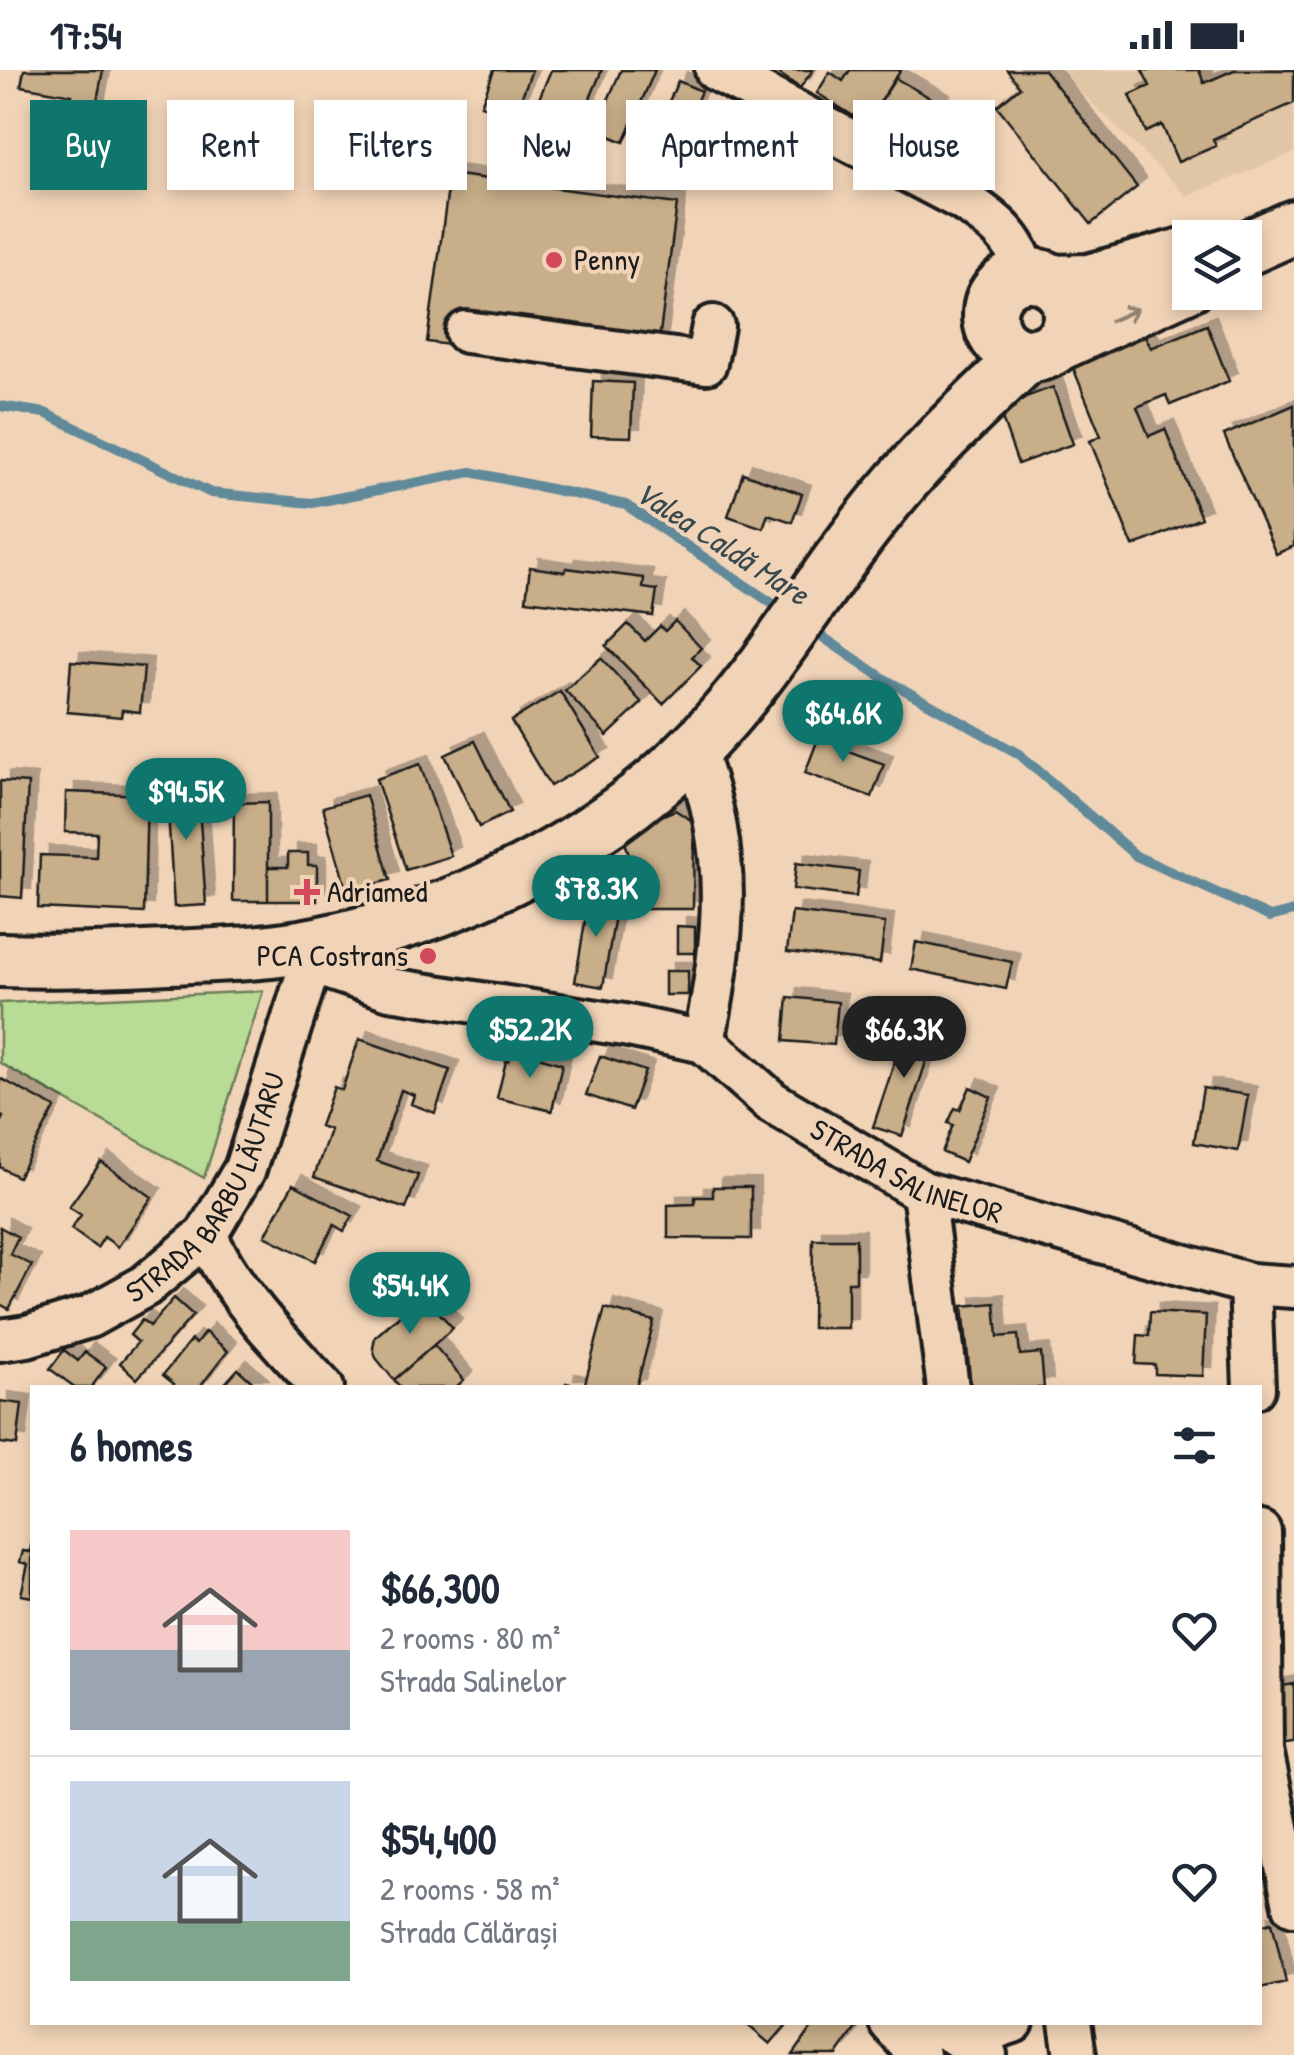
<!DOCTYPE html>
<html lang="en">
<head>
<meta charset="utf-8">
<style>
  :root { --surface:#fff; --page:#f6f6f7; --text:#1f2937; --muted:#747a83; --line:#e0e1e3; --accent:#0f766e }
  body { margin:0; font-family:"Patrick Hand",sans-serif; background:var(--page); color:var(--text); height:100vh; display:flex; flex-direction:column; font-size:38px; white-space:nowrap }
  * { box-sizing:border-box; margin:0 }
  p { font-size:32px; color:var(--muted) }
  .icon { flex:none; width:55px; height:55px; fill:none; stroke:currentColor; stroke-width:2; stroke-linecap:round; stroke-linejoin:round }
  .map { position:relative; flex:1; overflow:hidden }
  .details { position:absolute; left:30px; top:1315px; width:1232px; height:640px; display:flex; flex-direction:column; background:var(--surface); border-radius:0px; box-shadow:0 5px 15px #0003 }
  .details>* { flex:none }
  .top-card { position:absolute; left:30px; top:30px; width:1235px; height:90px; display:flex; gap:20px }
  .buttons { position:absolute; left:1172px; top:150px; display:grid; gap:20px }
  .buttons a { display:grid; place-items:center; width:90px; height:90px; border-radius:0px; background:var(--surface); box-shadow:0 5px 15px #0003; font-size:50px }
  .price { position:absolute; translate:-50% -85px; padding:0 22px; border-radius:35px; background:var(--accent); color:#fff; font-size:32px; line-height:65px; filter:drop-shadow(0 2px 5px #0008) }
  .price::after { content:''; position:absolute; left:50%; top:60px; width:30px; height:22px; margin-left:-15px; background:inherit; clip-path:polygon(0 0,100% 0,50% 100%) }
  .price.active { background:#222; color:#fff }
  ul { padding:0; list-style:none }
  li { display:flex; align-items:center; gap:30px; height:250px; padding:0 40px }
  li+li { border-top:2px solid var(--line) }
  li span { display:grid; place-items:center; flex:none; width:280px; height:200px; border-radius:0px; color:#555 }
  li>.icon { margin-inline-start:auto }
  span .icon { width:120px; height:120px; fill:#fffc; stroke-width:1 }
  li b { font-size:42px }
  h2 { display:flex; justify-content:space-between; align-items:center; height:120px; padding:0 40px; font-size:42px }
  .tag { padding:0 35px; border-radius:0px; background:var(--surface); box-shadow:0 5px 15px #0003; font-size:35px; line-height:90px }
  .tag.active { background:var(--accent); color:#fff }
  .status { display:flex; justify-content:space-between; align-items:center; height:70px; padding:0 50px; background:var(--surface); direction:ltr }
  .status svg { height:28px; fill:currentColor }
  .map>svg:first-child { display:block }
</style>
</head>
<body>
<div class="status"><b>17:54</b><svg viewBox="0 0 49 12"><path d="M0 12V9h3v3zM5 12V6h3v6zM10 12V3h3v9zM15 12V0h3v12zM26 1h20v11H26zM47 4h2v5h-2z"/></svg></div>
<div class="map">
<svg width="1294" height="1985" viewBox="0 0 1294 1985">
  <defs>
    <filter id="shadow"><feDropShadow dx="9" dy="-9" stdDeviation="0" flood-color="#0004"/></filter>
  </defs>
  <rect width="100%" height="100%" fill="#f1d4b7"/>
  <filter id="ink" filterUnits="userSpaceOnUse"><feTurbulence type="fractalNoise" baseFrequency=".01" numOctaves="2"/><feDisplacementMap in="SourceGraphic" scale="20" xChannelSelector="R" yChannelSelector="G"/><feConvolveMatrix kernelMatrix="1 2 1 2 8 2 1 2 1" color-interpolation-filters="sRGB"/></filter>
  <g filter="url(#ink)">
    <!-- built -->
    <path fill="#e1c6a6" d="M1058 0H1294V83L1187 126Z"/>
    <!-- green -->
    <path fill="#b8db95" stroke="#6a7c58" stroke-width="2.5" d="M263 921 204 1108 0 993V933Z"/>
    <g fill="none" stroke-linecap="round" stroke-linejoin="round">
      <!-- stream -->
      <path stroke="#60899a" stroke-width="10" d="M0 336 45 343 211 423 312 433 471 402 626 435 785 542
        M808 557 883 608 1019 684 1136 786 1270 847 1294 841"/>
    </g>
    <!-- building -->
    <path fill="#c8ae89" stroke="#1c1c1c" stroke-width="2.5" filter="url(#shadow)" d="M24 0H103L95 41 69 37 72 25 21 16Z
      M494 0H532L514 47 481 35Z
      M551 0H602L581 50 538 31Z
      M621 0H655L624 72 595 60Z
      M774 0H813L800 18Z
      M850 0H901L866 54 817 23 830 2 843 11Z
      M1007 0H1044L1137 117 1091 154 997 36 1020 17Z
      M1142 0H1199L1204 13 1234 0H1294V33L1213 69 1216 76 1178 92 1162 55 1146 62 1130 25 1150 16Z
      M895 8 941 34 910 82 866 54Z
      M678 11 701 21 692 42 701 46 690 73 680 68 672 90 648 79Z
      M735 40 779 59 759 106 729 94 737 77 722 71Z
      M450 104 677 134 659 271 464 277 427 272Z
      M1207 255 1229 311 1170 335 1166 325 1137 337 1149 366 1165 359 1201 448 1133 476 1090 371 1101 366 1072 295 1145 265 1151 278Z
      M593 311 633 313 631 367 591 366Z
      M1053 317 1073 374 1018 394 998 337Z
      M1294 335V476L1276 484 1224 365Z
      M743 403 802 424 792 452 768 444 763 458 728 446Z
      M530 497 565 502 566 498 644 508 643 518 657 520 653 546 526 530Z
      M675 551 701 578 692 587 701 596 663 634 606 576 628 554 645 571 660 556 665 561Z
      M601 588 642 633 607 666 565 620Z
      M71 591 144 597 140 642 122 640 121 647 67 642Z
      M560 621 600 687 550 716 511 651Z
      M821 661 851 672 848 681 884 694 872 727 805 703Z
      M475 671 510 742 479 757 445 685Z
      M420 694 451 786 406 800 376 709Z
      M197 708 206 835 174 837 166 710Z
      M0 711 28 713 22 828 0 826Z
      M66 722 147 725 144 843 38 838 40 785 96 787 97 763 65 762Z
      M366 725 390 810 347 822 323 737Z
      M268 732V831H233L234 733Z
      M675 740 694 752 693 839H647L622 763Z
      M288 783H308V795H317V831H268V797H288Z
      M796 793 859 801 856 827 793 819Z
      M590 822 618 827 603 917 575 912Z
      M792 842 885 853 880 893 787 882Z
      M677 856 695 857V883H677Z
      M916 872 1012 892 1006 919 911 899Z
      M665 901H688V925H665Z
      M788 927 838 932 834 975 784 971Z
      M907 955 935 964 902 1066 873 1057Z
      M491 958 508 963 502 986 485 981Z
      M359 969 450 1000 435 1043 411 1034 414 1025 401 1020 377 1091 418 1105 406 1139 314 1107 330 1060 320 1056 334 1017 342 1020Z
      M512 979 562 994 552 1041 497 1028 506 991H509Z
      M600 986 645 1001 631 1040 586 1025Z
      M0 1008 55 1038 18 1107 0 1097V1053L3 1047 0 1045Z
      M970 1017 991 1027 964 1092 942 1082 953 1055 948 1053 955 1038 960 1040Z
      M1203 1018 1248 1025 1238 1081 1194 1073Z
      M101 1092 152 1127 118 1177 104 1167 97 1178 71 1159 81 1145 69 1137Z
      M293 1114 353 1146 344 1161 334 1155 315 1191 265 1166Z
      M713 1117H751V1169L668 1168V1135L695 1134V1127H713Z
      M0 1157 18 1167 10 1184 32 1195 9 1239 0 1234Z
      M813 1169H856V1212H848V1258H812Z
      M423 1225 453 1258 394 1310 376 1288 373 1278 375 1267Z
      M174 1228 193 1245 137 1309 120 1293 138 1272 130 1265 142 1250 150 1256Z
      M995 1233 998 1267 1018 1265 1020 1285 1041 1283 1044 1318H971L963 1236Z
      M605 1238 654 1251 636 1318H565L566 1313 584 1317Z
      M1150 1242 1206 1245 1203 1306 1155 1304V1295L1136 1294 1138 1265 1149 1266Z
      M205 1262 228 1281 199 1318H171L174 1314 163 1305 191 1270 196 1274Z
      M434 1275 464 1310 455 1318H401L394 1310Z
      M64 1280 78 1291 85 1282 106 1297 91 1318H76L50 1299Z
      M238 1299 259 1318H221Z
      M0 1331 22 1334 17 1375 0 1373Z
      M32 1472V1527L21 1525 28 1494 20 1492 23 1481 30 1482Z
      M1294 1614V1673L1285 1674 1277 1617Z
      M1272 1852 1286 1912 1260 1918V1855Z
      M744 1952H789L770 1974Z
      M816 1952 825 1956 827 1952H848L856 1958 837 1985H793Z"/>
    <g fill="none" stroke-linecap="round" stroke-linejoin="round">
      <defs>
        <g id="minor">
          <path d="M716 0 961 129C989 147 1021 169 1024 206"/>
          <path d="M466 262 706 293 713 256"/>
          <path d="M694 680C734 785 725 864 704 972"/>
          <path id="s1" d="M311 893 390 919 624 955 704 972 772 1032 923 1122 1250 1214 1294 1217"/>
          <path d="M923 1122 948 1318"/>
          <path d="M206 1165C234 1225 278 1270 323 1318"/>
          <path d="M1250 1214 1254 1318"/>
          <path id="s2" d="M0 1270 27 1266 89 1247 145 1216 206 1165 245 1099 317 874"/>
          <path d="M1260 1462 1262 1680 1294 1835"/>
          <path d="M890 1952 919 1985"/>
          <path d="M931 1952 950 1961 986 1985"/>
          <path d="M1070 1952 1075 1985"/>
          <path d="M950 1961 989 1960 1013 1952"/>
        </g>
        <path id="major" d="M1245 179 1294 157
          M990 245a40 40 0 1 1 80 0a40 40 0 1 1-80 0Z
          M1052 212 1089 211 1190 183
          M1056 275 1190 214
          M0 890C56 892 111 890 167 887 217 885 268 884 317 874 467 845 620 765 721 650 775 589 816 519 866 455 914 392 970 339 1028 285"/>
      </defs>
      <!-- minor casing -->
      <use href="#minor" stroke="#1c1c1c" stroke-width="48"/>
      <!-- major casing -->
      <use href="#major" stroke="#1c1c1c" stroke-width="60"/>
      <!-- minor -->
      <use href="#minor" stroke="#f1d4b7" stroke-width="40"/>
      <!-- major -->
      <use href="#major" stroke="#f1d4b7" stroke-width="52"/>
    </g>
    <!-- one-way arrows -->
    <defs><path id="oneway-shaft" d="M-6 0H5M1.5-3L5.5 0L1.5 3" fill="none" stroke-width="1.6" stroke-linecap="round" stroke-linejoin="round" transform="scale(2.5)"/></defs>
    <use stroke="#918171" href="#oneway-shaft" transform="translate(1124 245) rotate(-24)"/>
  </g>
  <!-- markers -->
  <g fill="#d1495b" stroke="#f1d4b7" stroke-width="4">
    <circle cx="554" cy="190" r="10"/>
    <path d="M302 807h10v10h10v10h-10v10h-10v-10h-10v-10h10z"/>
    <circle cx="428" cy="886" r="10"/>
  </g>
  <g text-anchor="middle" stroke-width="8" stroke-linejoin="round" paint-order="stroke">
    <!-- poi labels -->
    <g font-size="30" fill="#1c1c1c" stroke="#f1d4b7" text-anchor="start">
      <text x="574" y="200">Penny</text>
      <text x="327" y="832">Adriamed</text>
      <text x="408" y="896" text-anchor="end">PCA Costrans</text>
    </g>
    <!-- street labels -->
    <g font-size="30" fill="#1c1c1c" stroke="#f1d4b7">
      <text dy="10" stroke="none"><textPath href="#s1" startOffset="645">STRADA SALINELOR</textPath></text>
      <text dy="10" stroke="none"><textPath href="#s2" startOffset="275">STRADA BARBU LĂUTARU</textPath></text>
    </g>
    <!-- water labels -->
    <g font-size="32" font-style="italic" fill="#384a50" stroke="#f1d4b7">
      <text transform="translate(722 473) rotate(33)" y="11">Valea Caldă Mare</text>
    </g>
  </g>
</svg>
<div class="buttons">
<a><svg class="icon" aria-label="layers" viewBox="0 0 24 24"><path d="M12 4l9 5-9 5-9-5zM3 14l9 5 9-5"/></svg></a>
</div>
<b class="price" style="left:843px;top:695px">$64.6K</b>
<b class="price" style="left:186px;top:773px">$94.5K</b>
<b class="price" style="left:596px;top:870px">$78.3K</b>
<b class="price" style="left:530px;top:1011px">$52.2K</b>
<b class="price active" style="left:904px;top:1011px">$66.3K</b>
<b class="price" style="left:410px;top:1267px">$54.4K</b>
<div class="top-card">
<a class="tag active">Buy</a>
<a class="tag">Rent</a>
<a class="tag">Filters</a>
<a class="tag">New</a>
<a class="tag">Apartment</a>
<a class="tag">House</a>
</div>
<section class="details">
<h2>6 homes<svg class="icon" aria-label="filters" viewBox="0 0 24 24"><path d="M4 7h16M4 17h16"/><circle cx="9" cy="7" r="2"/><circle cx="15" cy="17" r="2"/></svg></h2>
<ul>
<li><span style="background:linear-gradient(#f6c9c9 60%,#9aa5b1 0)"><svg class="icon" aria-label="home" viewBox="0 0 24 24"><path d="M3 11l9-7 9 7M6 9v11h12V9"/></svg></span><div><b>$66,300</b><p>2 rooms · 80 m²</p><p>Strada Salinelor</p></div><svg class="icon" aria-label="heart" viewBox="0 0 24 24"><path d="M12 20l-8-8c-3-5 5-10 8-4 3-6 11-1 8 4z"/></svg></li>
<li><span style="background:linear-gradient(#c9d6e8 70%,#7fa58c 0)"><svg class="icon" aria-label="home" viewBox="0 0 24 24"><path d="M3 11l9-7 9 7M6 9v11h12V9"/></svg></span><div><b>$54,400</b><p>2 rooms · 58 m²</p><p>Strada Călărași</p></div><svg class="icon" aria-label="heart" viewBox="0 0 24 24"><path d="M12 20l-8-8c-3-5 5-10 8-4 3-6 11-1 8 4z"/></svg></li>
</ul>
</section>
</div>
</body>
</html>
